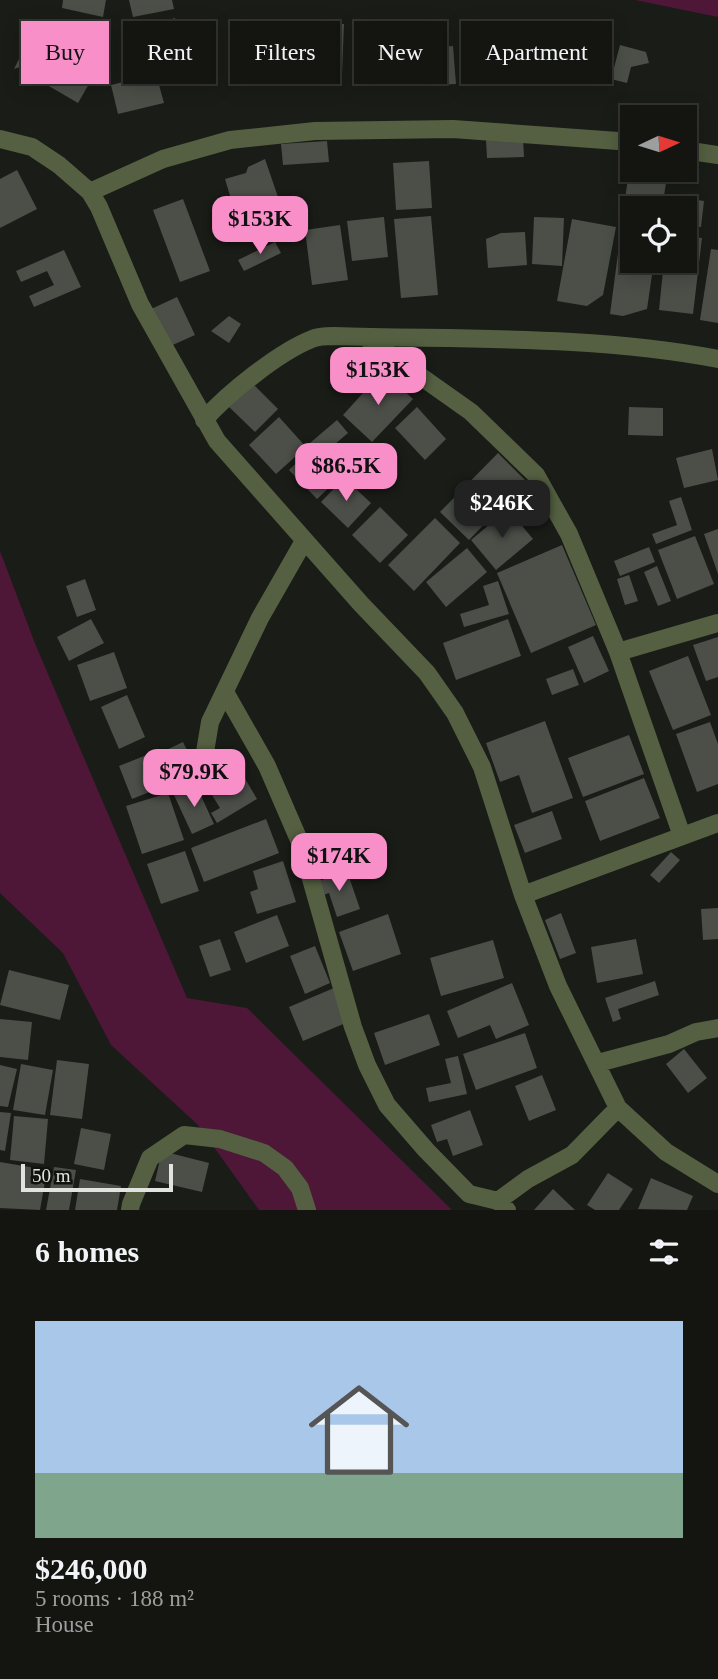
<!DOCTYPE html>
<html lang="en">
<head>
<meta charset="utf-8">
<style>
  :root { --surface:#141511; --page:#21221f; --text:#f1f3f6; --muted:#9d9f9f; --line:#333431; --accent:#f98fc9 }
  body { margin:0; font-family:"Times New Roman",serif; background:var(--page); color:var(--text); height:100vh; display:flex; flex-direction:column; font-size:26px; white-space:nowrap }
  * { box-sizing:border-box; margin:0 }
  p { font-size:23px; color:var(--muted) }
  .icon { flex:none; width:38px; height:38px; fill:none; stroke:currentColor; stroke-width:2; stroke-linecap:round; stroke-linejoin:round }
  .map { position:relative; height:1210px; overflow:hidden }
  .details { display:flex; flex-direction:column; background:var(--surface); flex:1 }
  .details>* { flex:none }
  .guide { position:absolute; left:21px; top:21px; width:677px; height:63px; display:flex; gap:14px }
  .needle { width:46px; rotate:86deg }
  .fabs { position:absolute; left:620px; top:105px; display:grid; gap:14px }
  .fabs a { display:grid; place-items:center; width:77px; height:77px; border-radius:0px; background:var(--surface); box-shadow:0 4px 18px #0003,0 0 0 2px var(--line); font-size:35px }
  .scale { position:absolute; left:21px; bottom:18px; width:152px; box-sizing:border-box; padding-left:7px; border:4px solid #e1e3df; border-top:0; font-size:19px; line-height:24px; white-space:nowrap; color:#e1e3df; -webkit-text-stroke:5px #11130e; paint-order:stroke }
  .price { position:absolute; translate:-50% -60px; padding:0 16px; border-radius:14px; background:var(--accent); color:#111; font-size:23px; line-height:46px; filter:drop-shadow(0 2px 4px #0008) }
  .price::after { content:''; position:absolute; left:50%; top:42px; width:21px; height:16px; margin-left:-10px; background:inherit; clip-path:polygon(0 0,100% 0,50% 100%) }
  .price.selected { background:#222; color:#fff }
  ul { padding:0; list-style:none }
  li { display:grid; align-content:center; gap:14px; height:371px; padding:0 35px }
  li+li { border-top:2px solid var(--line) }
  li span { display:grid; place-items:center; height:217px; border-radius:0px; color:#555 }
  li>.icon { margin-inline-start:auto }
  span .icon { width:126px; height:126px; fill:#fffc; stroke-width:1 }
  li b { font-size:30px }
  h2 { display:flex; justify-content:space-between; align-items:center; height:84px; padding:0 35px; font-size:30px }
  .tag { padding:0 24px; border-radius:0px; background:var(--surface); box-shadow:0 4px 18px #0003,0 0 0 2px var(--line); font-size:24px; line-height:63px }
  .tag.selected { background:var(--accent); color:#111 }
  .map>svg:first-child { display:block }
</style>
</head>
<body>
<div class="map">
<svg width="718" height="1210" viewBox="0 0 718 1210">
  <rect width="100%" height="100%" fill="#1a1c17"/>
  <!-- green -->
  <path fill="#4e1737" d="M635 0H718V17Z
    M0 551 36 646 187 998 247 1008 452 1210H259L198 1125 111 1045 63 953 0 893Z"/>
  <!-- building -->
  <path fill="#4c4e48" d="M63 0H106L103 17 62 8Z
    M129 0H172L174 9 133 17Z
    M175 18 182 42 141 54V28Z
    M310 23 344 24 342 74 308 72Z
    M73 28 109 49 78 103 42 82Z
    M437 36 438 47 453 46 456 84 420 86 417 37Z
    M43 38 56 42 34 71 26 65 14 69 29 39Z
    M587 38 595 39 593 68 584 67Z
    M620 45 646 52 649 63 631 67 627 83 611 79Z
    M565 47 579 49 574 82 533 76 536 61 562 66Z
    M156 74 164 103 118 114 111 85Z
    M523 138 524 157 487 158 486 140Z
    M327 141 329 162 283 165 281 144Z
    M265 159 278 197 234 209 225 179 246 173 248 167Z
    M429 161 432 208 396 210 393 163Z
    M17 170 37 209 0 228V179Z
    M628 178 666 183 662 208H632V215L623 214Z
    M678 197 704 201 701 227 684 225V208H677Z
    M183 199 210 271 180 282 153 210Z
    M431 216 438 295 401 298 394 219Z
    M384 217 388 257 352 261 347 221Z
    M534 217 564 218 562 266 532 264Z
    M572 219 616 227 603 295 587 306 557 301Z
    M622 223 632 225V261H654L647 309 623 316 610 314Z
    M340 225 348 280 312 285 305 230Z
    M525 232 527 265 488 268 486 239 501 233Z
    M684 236 702 238 693 314 659 310 664 261H684Z
    M275 242 281 253 244 271 238 260Z
    M711 249 718 250V323L700 320Z
    M64 250 81 287 34 307 29 296 54 285 47 271 21 282 16 271Z
    M177 297 195 335 166 348 149 310Z
    M229 316 241 324 229 343 211 331Z
    M383 371 413 399 372 442 343 415Z
    M251 382 278 409 255 432 228 406Z
    M417 407 446 439 425 460 395 428Z
    M629 407 663 408V436L628 435Z
    M279 417 306 447 276 474 249 445Z
    M337 420 348 433 321 456 310 443Z
    M712 449 718 480 684 488 676 458Z
    M310 450 338 479 317 499 289 470Z
    M498 453 526 481 469 540 440 512Z
    M370 455 381 467 360 486 349 473Z
    M344 478 371 503 348 528 321 502Z
    M681 497 692 530 656 544 652 534 677 525 669 501Z
    M380 507 408 535 380 563 352 535Z
    M508 509 533 539 496 570 471 540Z
    M435 518 460 543 414 591 388 565Z
    M718 529V574L704 534Z
    M695 536 714 584 677 599 658 550Z
    M562 545 596 625 531 653 497 573Z
    M649 547 655 562 620 576 614 561Z
    M467 548 487 572 446 607 426 582Z
    M657 566 671 601 658 606 644 572Z
    M629 575 638 601 625 605 617 579Z
    M85 579 96 610 77 617 66 586Z
    M498 581 509 614 464 627 460 614 489 605 483 586Z
    M91 619 104 643 69 661 57 637Z
    M508 619 521 656 456 680 443 643Z
    M593 636 609 671 584 683 568 647Z
    M718 637V677L706 681 693 645Z
    M114 652 127 688 90 701 77 665Z
    M688 656 711 715 673 730 649 671Z
    M573 669 579 685 552 695 546 679Z
    M127 695 145 737 119 749 101 707Z
    M545 721 573 798 532 813 519 775 500 782 486 743Z
    M710 722 718 744V784L697 792 676 734Z
    M629 735 644 774 583 797 568 758Z
    M183 742 199 775 174 788 158 754Z
    M149 754 162 787 132 799 119 766Z
    M234 760 257 799 217 823 211 813 220 808 202 779Z
    M644 778 660 818 600 841 585 801Z
    M196 785 214 824 192 834 174 795Z
    M168 793 184 840 142 854 126 806Z
    M552 811 562 839 525 853 514 825Z
    M266 819 279 853 204 882 191 848Z
    M185 851 199 891 161 904 147 864Z
    M671 852 680 860 659 883 650 875Z
    M283 861 296 902 257 914 250 892 258 889 253 871Z
    M347 871 360 909 337 917 329 893 318 897 313 883Z
    M718 908V939L703 940 701 909Z
    M561 913 576 953 560 959 545 920Z
    M388 914 401 954 353 971 339 932Z
    M277 915 289 946 246 963 234 932Z
    M220 939 231 970 210 977 199 946Z
    M636 939 643 974 597 983 591 947Z
    M493 940 504 978 441 996 430 958Z
    M315 946 330 983 305 994 290 956Z
    M9 970 69 985 60 1020 0 1005Z
    M655 981 659 995 618 1009 621 1019 613 1022 605 998Z
    M512 983 529 1025 496 1039 490 1025 458 1038 447 1011Z
    M334 988 348 1022 303 1041 289 1007Z
    M429 1014 440 1045 385 1065 374 1033Z
    M0 1019 32 1022 28 1060 0 1057Z
    M525 1033 537 1068 476 1090 463 1054Z
    M684 1049 707 1078 688 1093 666 1064Z
    M458 1056 467 1094 429 1102 426 1088 451 1083 445 1059Z
    M57 1060 89 1064 82 1119 50 1115Z
    M21 1064 53 1070 45 1115 13 1110Z
    M0 1065 17 1069 8 1107 0 1106Z
    M542 1075 556 1110 529 1121 515 1086Z
    M470 1110 483 1145 453 1156 447 1139 437 1142 431 1125Z
    M0 1112 11 1113 5 1151 0 1150Z
    M14 1116 48 1119 44 1164 10 1160Z
    M81 1128 111 1134 104 1170 74 1164Z
    M162 1151 209 1163 202 1192 155 1181Z
    M0 1162 47 1170 40 1210 0 1208Z
    M54 1167 76 1170 69 1210H46Z
    M608 1173 633 1189 619 1210H595L587 1205Z
    M651 1178 693 1196 687 1210 638 1209Z
    M80 1179 121 1186 117 1210H75Z
    M553 1189 575 1210H534Z"/>
  <g fill="none" stroke-linecap="round" stroke-linejoin="round">
    <!-- minor -->
    <path stroke="#546041" stroke-width="18" d="M0 139 32 147 59 165 90 192 99 207 140 304 217 441 361 604 427 673 455 713 482 767 523 895 558 986 618 1108 666 1152 718 1184
      M684 150 718 155
      M90 192 163 159 230 140 315 131 453 129 632 142
      M365 337 471 412 536 475 569 534 618 652 682 836
      M204 420C228 393 279 352 312 339 318 336 327 336 334 336 462 340 591 335 718 359
      M618 652 718 623
      M225 692 267 766 302 847 353 1027 367 1065 387 1105 426 1150 469 1194 498 1201 507 1210
      M204 758 210 722 260 618 304 541
      M523 895 718 823
      M598 1063 669 1044 696 1032 718 1028
      M498 1201 528 1179 572 1155 618 1108
      M130 1210 131 1204 150 1158 184 1135 220 1139 264 1153 285 1168 300 1188 307 1210"/>
  </g>
</svg>
<div class="fabs">
<a><svg class="needle" viewBox="-14 -14 28 28"><path d="M0-13l5 13h-10z" fill="#e53935"/><path d="M0 13l5-13h-10z" fill="#9d9f9f"/></svg></a>
<a><svg class="icon" aria-label="locate" viewBox="0 0 24 24"><circle cx="12" cy="12" r="6"/><path d="M12 2v4M12 18v4M2 12h4M18 12h4"/></svg></a>
</div>
<div class="scale">50 m</div>
<b class="price" style="left:260px;top:256px">$153K</b>
<b class="price" style="left:378px;top:407px">$153K</b>
<b class="price" style="left:346px;top:503px">$86.5K</b>
<b class="price selected" style="left:502px;top:540px">$246K</b>
<b class="price" style="left:194px;top:809px">$79.9K</b>
<b class="price" style="left:339px;top:893px">$174K</b>
<div class="guide">
<a class="tag selected">Buy</a>
<a class="tag">Rent</a>
<a class="tag">Filters</a>
<a class="tag">New</a>
<a class="tag">Apartment</a>
</div>
</div>
<section class="details">
<h2>6 homes<svg class="icon" aria-label="filters" viewBox="0 0 24 24"><path d="M4 7h16M4 17h16"/><circle cx="9" cy="7" r="2"/><circle cx="15" cy="17" r="2"/></svg></h2>
<ul>
<li><span style="background:linear-gradient(#a9c7e8 70%,#7fa58c 0)"><svg class="icon" aria-label="home" viewBox="0 0 24 24"><path d="M3 11l9-7 9 7M6 9v11h12V9"/></svg></span><div><b>$246,000</b><p>5 rooms · 188 m²</p><p>House</p></div></li>
</ul>
</section>
</body>
</html>
